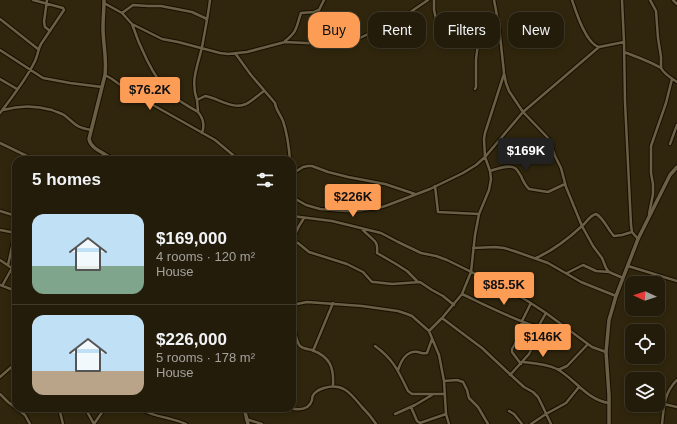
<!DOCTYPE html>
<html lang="en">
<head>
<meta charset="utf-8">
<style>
  :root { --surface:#241c0a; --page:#2c2513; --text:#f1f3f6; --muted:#a3a19c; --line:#413a2b; --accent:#fd9d55 }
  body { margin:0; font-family:Arial,sans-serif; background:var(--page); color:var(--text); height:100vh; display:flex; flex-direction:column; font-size:15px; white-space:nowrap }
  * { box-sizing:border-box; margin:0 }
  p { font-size:13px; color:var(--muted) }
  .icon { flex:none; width:22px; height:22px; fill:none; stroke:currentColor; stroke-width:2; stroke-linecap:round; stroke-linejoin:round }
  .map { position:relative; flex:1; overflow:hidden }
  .details { position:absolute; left:12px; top:156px; width:284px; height:256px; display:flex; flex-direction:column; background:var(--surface); border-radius:12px; box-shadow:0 2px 6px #0003,0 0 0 1px var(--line) }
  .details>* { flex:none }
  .top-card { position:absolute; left:308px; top:12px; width:309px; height:36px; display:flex; gap:8px }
  .needle { width:26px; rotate:273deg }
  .tools { position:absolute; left:625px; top:276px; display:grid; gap:8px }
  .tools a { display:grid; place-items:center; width:40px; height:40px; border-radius:8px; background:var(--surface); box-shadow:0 2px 6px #0003,0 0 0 1px var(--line); font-size:20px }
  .price { position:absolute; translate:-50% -34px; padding:0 9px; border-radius:4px; background:var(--accent); color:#111; font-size:13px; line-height:26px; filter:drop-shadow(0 1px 2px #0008) }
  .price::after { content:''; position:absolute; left:50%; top:24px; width:12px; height:9px; margin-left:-6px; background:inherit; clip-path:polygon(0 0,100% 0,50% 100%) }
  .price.selected { background:#222; color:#fff }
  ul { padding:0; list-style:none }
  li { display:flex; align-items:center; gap:12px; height:100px; padding:0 20px }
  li+li { border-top:1px solid var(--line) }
  li span { display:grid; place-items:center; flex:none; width:112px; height:80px; border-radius:12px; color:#555 }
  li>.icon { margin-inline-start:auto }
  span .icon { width:48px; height:48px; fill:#fffc; stroke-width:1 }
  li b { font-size:17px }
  h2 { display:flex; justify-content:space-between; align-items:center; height:48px; padding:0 20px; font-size:17px }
  .chip { padding:0 14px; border-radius:12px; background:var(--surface); box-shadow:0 2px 6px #0003,0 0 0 1px var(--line); font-size:14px; line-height:36px }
  .chip.selected { background:var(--accent); color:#111 }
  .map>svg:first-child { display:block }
</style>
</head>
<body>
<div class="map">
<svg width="677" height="424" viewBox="0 0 677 424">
  <rect width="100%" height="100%" fill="#30260d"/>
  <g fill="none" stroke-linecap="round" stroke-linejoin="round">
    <defs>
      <path id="street" d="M47 0 44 22 45 27 50 31
        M434 0V10L436 19 447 28 475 41 478 44 476 59V87L475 89
        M494 0 499 26 504 73 506 83 509 91 523 112 549 139 555 156 561 168 566 187 582 226 593 246 602 258 606 268 609 272 623 278
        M572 0C576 12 586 44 599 47
        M622 0 624 42 625 102 631 225 632 232 638 239
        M650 0 656 11 658 38 661 57V68
        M673 0 677 4
        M104 3 122 13 132 24 162 39 178 42 220 53 228 54 247 52 285 42 326 44 342 43 356 40 406 15 428 0
        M122 13 133 5 148 6H161L192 12 207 19
        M0 19 38 49
        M132 24C139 45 153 77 169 93 177 100 188 106 198 112 203 118 205 125 202 133
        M285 41C298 31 296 27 301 13L314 12 319 10 324 0
        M0 50 43 78 70 83 102 87
        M624 52C637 57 649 61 661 68 664 74 671 78 677 82
        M235 53 251 75 275 103C276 110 280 114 283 121 287 133 289 147 290 160
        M105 75 112 79 130 92 215 140 239 160
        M0 79 17 89
        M197 100C190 81 198 65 202 47 205 31 208 16 210 0
        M3 110C20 105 35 105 52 110 56 112 61 113 64 115 76 124 74 127 91 130
        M198 111 197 100 205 96C218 98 233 110 246 104 252 101 258 95 264 91
        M0 113C12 97 26 80 35 61 38 55 38 49 41 44L64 10 63 8 33 0
        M0 143 29 157 32 160
        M670 144 677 125
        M490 171C497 169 509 164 515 168 518 170 519 173 521 176 523 181 525 185 529 189L548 192 565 184
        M292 174 303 167 308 166H312L328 172 348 177 385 184 415 194
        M435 186 438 212 479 214
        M292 197 306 205 320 209 345 211H356L382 207 388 205 430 189 463 173 476 165 485 157 523 112 599 47 624 42
        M0 211 16 216
        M649 214 653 194V184L651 173V146L666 103 672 79
        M292 216 332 221 381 233 398 242 421 253 436 256 447 260 510 291 526 300 546 313 592 347 606 352
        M361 228C365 233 374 239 376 243 378 246 377 250 377 253L396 264 407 271 417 281
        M0 230 16 233
        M292 241 299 226 304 218
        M292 242 298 243 309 252 347 264 363 272 372 282H374L392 284 420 282 432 290 443 296 454 305
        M473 248 495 247 504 248 514 251 548 263 581 282 616 296
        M536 258C552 251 569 238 582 226 587 222 589 216 596 214 603 217 608 230 614 236L622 235 632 232
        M0 260 16 271
        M8 265 15 233
        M628 266 677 281
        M567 273 583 265 596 271 609 272
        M0 285 16 291
        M2 286 12 268
        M462 294C487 306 512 319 538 327L546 313
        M292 305 307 302 362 306 398 311 407 314 412 316 429 331 439 355 444 381 446 414 449 424
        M442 318 482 348 513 377 524 387 533 392 538 397 542 405 551 424
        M292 319C294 326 296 342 300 346 303 349 309 349 312 350 330 357 334 367 333 385
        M429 331 442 318 462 294 471 272 475 235 479 214 489 190 491 179 490 171 485 157 484 139 485 133 504 74
        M375 346C393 359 398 370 408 391L412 394H445
        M313 351 333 303
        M523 362C533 363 547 364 557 369 575 379 587 400 609 403
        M521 364 512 352V349L516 342 522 321 531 303
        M398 370C401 361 406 350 418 352 422 353 423 354 427 353L432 339
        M558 370 567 366 588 344
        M510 375 529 354 535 342 538 327
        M0 377 16 363
        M444 381 457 380 463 382 467 390 469 398 478 407 488 424
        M0 394 8 402 25 415 30 424
        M664 404 677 407
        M411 407 417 421 420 423 446 414
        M59 408 63 424
        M85 408 94 424
        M138 408C147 413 157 416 167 418 173 420 180 421 186 424
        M289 408C298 410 309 411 312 400 312 396 313 394 316 392 318 390 321 389 324 388 343 382 351 394 362 407 368 413 372 418 376 424
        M509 411 514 414 522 424
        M395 414 415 405 432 395
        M246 419 262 424
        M94 424 105 408
        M531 424 546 414 566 403 579 387
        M662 424C664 406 664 393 677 380"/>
      <path id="secondary" d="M104 0C104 9 103 19 103 28 103 44 107 59 105 75L89 139C91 150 106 153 113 160
        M244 408 248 424
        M609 424V395L606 352 609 320 616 296 638 239 670 175 677 167"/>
    </defs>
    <!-- street casing -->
    <use href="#street" stroke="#180f00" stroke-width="4.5"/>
    <!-- secondary casing -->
    <use href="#secondary" stroke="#180f00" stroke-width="5.5"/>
    <!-- street -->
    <use href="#street" stroke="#6b6045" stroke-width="2.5"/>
    <!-- secondary -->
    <use href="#secondary" stroke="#6b6045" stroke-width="3.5"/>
  </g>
</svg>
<div class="tools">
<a><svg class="needle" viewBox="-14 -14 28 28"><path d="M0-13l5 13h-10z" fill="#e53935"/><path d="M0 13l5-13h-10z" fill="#a3a19c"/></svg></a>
<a><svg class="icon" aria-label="locate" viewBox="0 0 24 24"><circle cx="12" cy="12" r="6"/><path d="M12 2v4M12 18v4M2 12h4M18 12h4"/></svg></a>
<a><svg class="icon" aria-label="layers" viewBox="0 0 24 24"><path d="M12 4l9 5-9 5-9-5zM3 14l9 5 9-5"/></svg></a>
</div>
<b class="price" style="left:150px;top:111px">$76.2K</b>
<b class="price selected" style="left:526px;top:172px">$169K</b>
<b class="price" style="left:353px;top:218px">$226K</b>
<b class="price" style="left:504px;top:306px">$85.5K</b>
<b class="price" style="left:543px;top:358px">$146K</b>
<div class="top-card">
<a class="chip selected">Buy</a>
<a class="chip">Rent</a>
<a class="chip">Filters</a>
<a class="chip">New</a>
</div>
<section class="details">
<h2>5 homes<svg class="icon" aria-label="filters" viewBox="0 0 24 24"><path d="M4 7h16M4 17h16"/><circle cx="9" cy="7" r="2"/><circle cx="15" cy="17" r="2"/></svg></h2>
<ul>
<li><span style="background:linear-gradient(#bfe0f5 65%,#7fa58c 0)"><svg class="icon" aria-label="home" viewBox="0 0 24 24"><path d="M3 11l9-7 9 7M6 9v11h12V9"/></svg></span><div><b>$169,000</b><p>4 rooms · 120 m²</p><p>House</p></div></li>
<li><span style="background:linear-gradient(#bfe0f5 70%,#b9a48a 0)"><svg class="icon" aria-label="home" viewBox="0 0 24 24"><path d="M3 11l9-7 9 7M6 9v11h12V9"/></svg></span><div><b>$226,000</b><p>5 rooms · 178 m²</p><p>House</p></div></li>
</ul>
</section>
</div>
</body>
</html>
